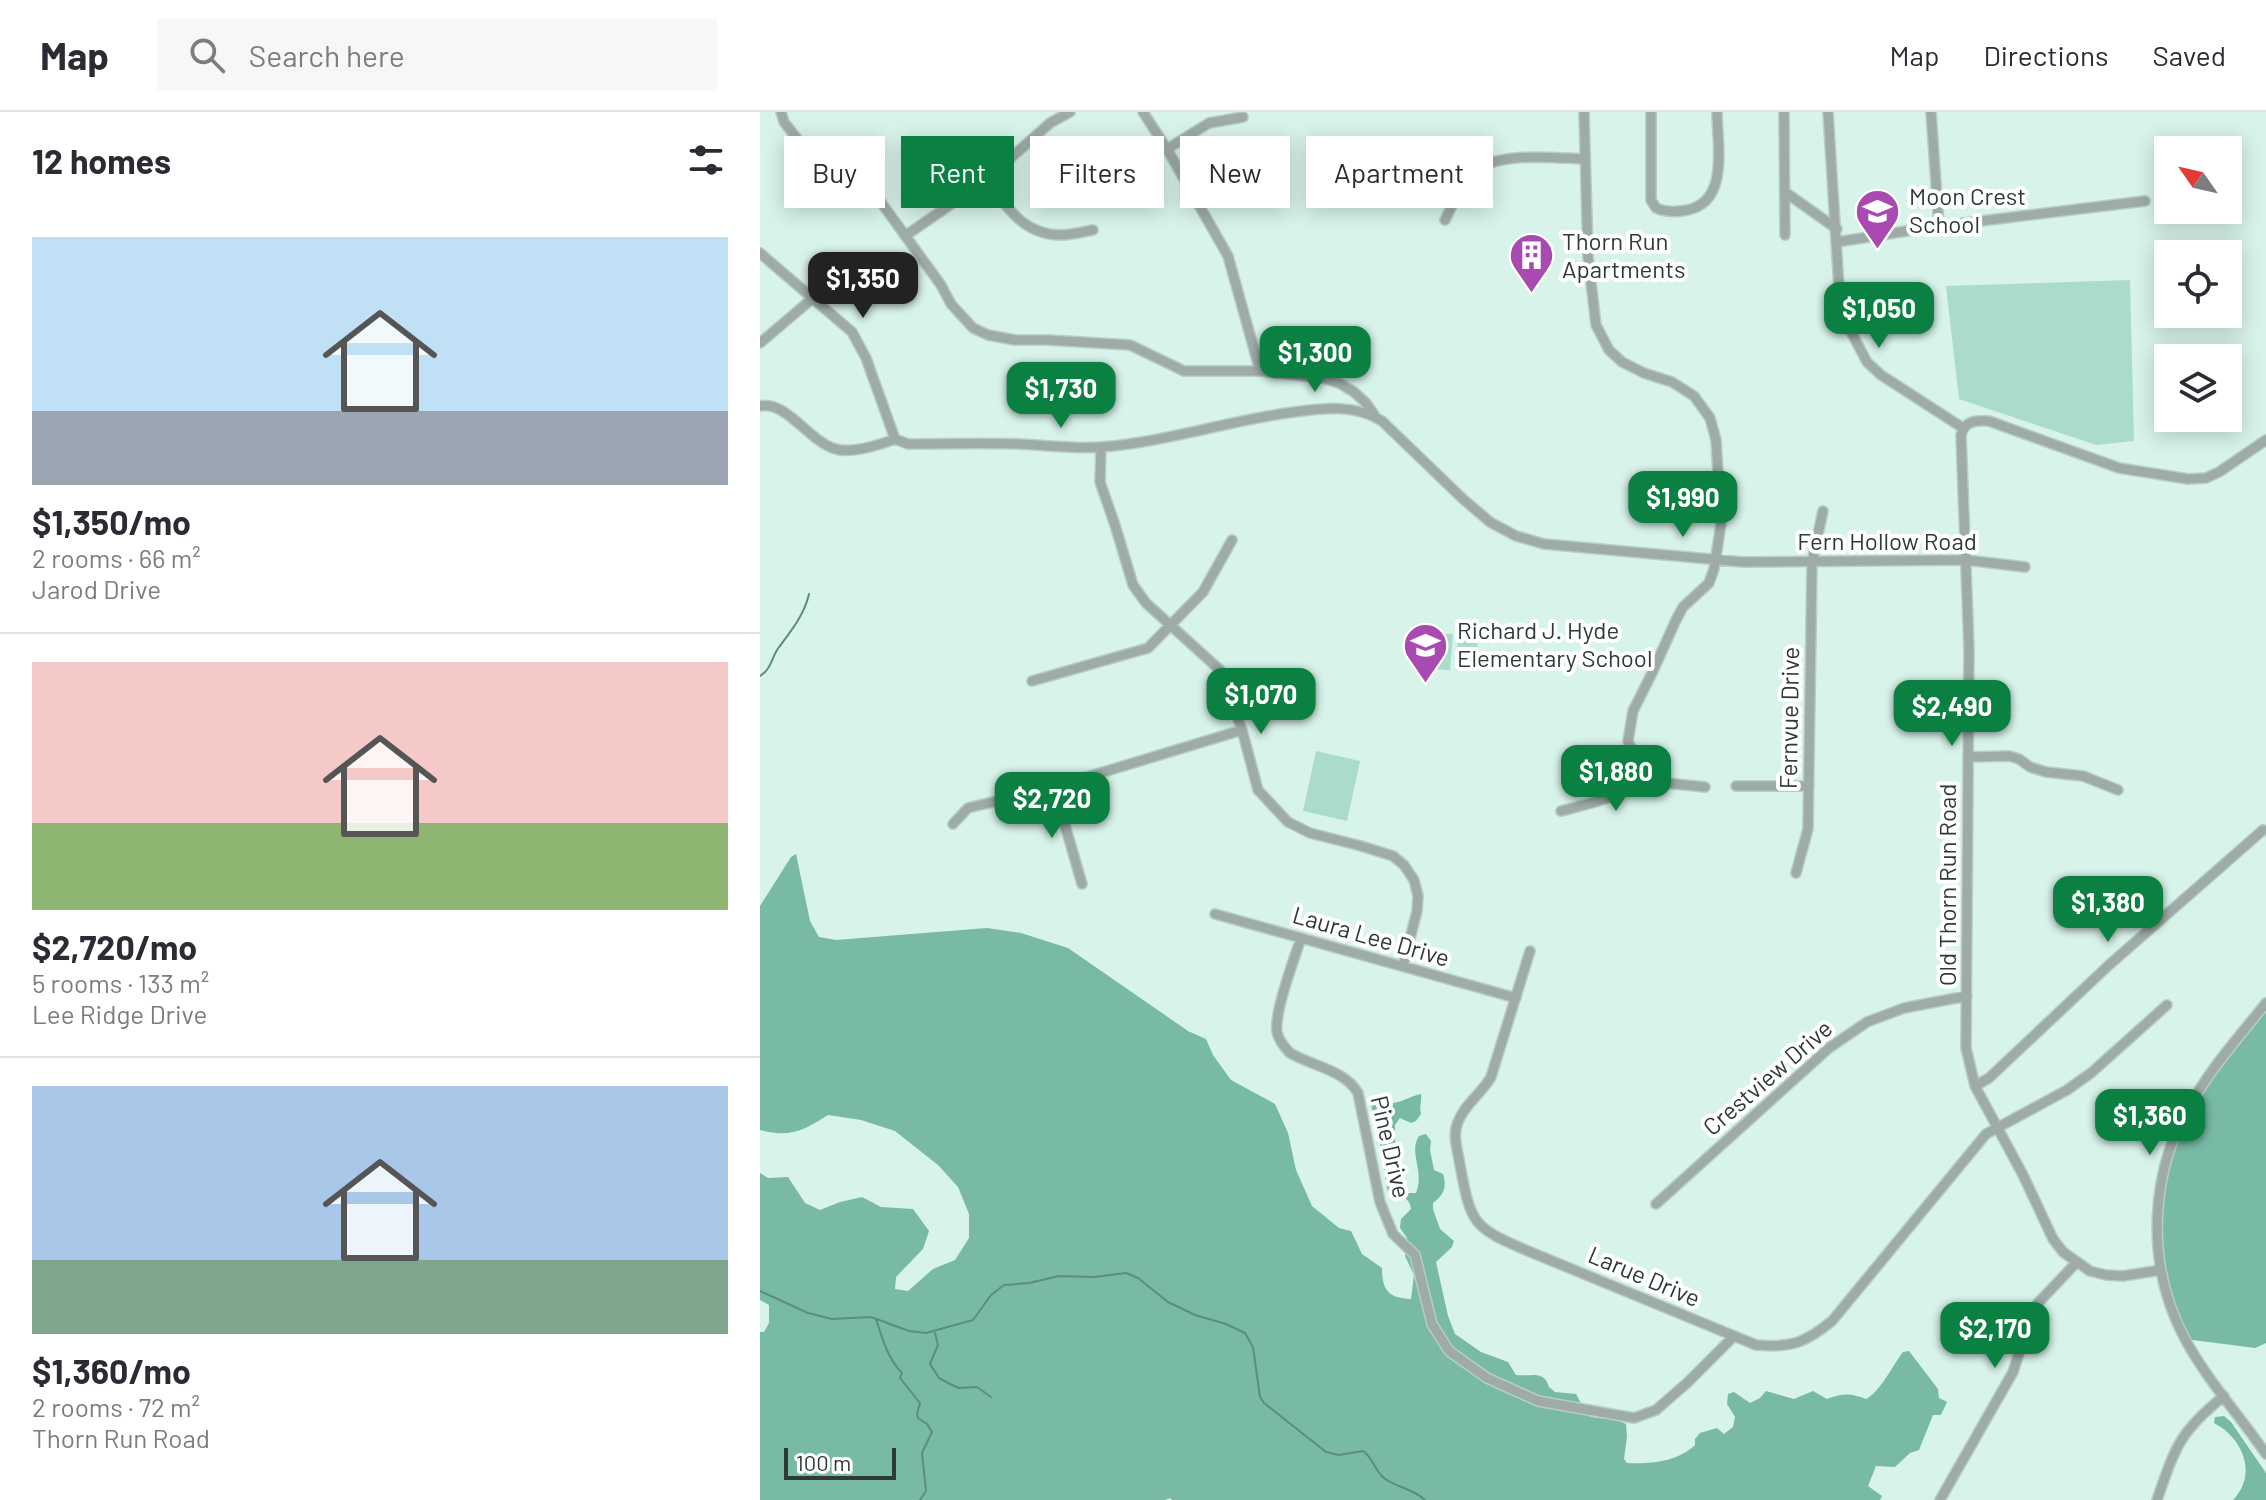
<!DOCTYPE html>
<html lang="en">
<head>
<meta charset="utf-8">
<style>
  :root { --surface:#fff; --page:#f7f7f7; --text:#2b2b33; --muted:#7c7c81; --line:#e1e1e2; --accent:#0b8043 }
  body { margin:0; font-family:Barlow,sans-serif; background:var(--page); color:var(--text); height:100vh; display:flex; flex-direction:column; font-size:30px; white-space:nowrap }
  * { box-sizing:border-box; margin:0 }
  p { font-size:26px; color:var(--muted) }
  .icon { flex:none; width:44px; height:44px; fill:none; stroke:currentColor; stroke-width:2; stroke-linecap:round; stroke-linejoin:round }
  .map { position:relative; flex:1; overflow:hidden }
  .panel { display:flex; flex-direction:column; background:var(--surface); width:760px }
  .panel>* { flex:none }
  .guide { position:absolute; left:24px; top:24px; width:760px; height:72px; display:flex; gap:16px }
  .needle { width:52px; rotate:304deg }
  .tools { position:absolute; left:1394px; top:24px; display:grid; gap:16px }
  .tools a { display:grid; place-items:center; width:88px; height:88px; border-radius:0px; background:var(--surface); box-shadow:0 4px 20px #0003; font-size:40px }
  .scale { position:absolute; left:24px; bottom:20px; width:112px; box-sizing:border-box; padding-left:8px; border:4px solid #2f3a36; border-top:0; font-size:22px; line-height:28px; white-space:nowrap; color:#2f3a36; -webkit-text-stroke:6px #fff; paint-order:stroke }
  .price { position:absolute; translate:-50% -68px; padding:0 18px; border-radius:16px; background:var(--accent); color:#fff; font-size:26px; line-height:52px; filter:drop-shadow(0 2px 4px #0008) }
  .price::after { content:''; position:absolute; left:50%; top:48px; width:24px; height:18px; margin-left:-12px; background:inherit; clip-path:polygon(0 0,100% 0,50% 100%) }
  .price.current { background:#222; color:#fff }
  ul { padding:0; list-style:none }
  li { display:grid; align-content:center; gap:16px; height:424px; padding:0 32px }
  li+li { border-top:2px solid var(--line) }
  li span { display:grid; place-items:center; height:248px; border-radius:0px; color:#555 }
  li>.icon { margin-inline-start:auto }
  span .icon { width:144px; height:144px; fill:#fffc; stroke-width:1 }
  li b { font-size:34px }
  h2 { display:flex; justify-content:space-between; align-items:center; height:96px; padding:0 32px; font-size:34px }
  .chip { padding:0 28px; border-radius:0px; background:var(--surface); box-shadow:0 4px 20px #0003; font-size:28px; line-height:72px }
  .chip.current { background:var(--accent); color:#fff }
  header { display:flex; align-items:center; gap:48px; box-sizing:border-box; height:112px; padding:0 40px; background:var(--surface); border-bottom:2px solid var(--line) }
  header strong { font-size:38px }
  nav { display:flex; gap:44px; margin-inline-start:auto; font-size:28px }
  .search { width:560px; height:72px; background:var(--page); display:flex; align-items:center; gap:20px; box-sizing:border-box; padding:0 28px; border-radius:0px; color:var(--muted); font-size:30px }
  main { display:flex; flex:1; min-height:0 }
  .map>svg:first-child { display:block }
</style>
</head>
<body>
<header>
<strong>Map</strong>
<div class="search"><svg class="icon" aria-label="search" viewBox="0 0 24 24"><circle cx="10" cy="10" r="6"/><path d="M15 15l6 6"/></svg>Search here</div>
<nav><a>Map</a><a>Directions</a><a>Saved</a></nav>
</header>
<main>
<section class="panel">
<h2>12 homes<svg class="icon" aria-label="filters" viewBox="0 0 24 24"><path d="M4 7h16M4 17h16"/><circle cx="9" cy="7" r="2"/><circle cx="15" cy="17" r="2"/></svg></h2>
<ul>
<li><span style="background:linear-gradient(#bfe0f5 70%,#9aa5b1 0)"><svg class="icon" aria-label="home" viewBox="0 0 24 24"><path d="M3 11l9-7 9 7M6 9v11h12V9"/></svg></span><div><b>$1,350/mo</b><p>2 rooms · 66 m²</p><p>Jarod Drive</p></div></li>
<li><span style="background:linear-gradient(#f6c9c9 65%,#8fb573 0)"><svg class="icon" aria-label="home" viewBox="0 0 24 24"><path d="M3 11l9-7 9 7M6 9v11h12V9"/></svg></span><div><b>$2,720/mo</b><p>5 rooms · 133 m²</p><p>Lee Ridge Drive</p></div></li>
<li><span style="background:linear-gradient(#a9c7e8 70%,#7fa58c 0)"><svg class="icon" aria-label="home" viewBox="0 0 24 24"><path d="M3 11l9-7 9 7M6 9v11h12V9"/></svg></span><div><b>$1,360/mo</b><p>2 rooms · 72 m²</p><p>Thorn Run Road</p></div></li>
</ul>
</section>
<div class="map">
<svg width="1506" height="1388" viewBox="0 0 1506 1388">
  <rect width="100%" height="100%" fill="#d8f3ea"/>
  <!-- green -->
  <path fill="#abdbcc" d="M1370 168 1374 329 1336 333 1199 287 1186 174Z
    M672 521 693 522 690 558 670 557Z
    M698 523 718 524 716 559 696 558Z
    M556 639 600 649 587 709 543 699Z"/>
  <!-- forest -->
  <path fill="#78baa6" d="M36 742 50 809 59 825 76 828 227 816 261 821 308 836 428 919 446 927 453 943 471 968 515 992 528 1021 536 1058 552 1094 579 1116 591 1119 602 1142 622 1156C622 1179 629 1186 651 1187L654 1163 645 1144 647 1126 640 1116 641 1107 651 1097C650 1089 646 1086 639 1082L632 1084 628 1081 618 1018 610 990 613 986H618C632 998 646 985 661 982 662 990 659 995 661 1002L656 1009 651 1011 640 1006 635 1013 636 1068C638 1081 644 1081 656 1081 665 1059 648 1040 659 1024L666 1022 671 1029 670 1038 674 1058 683 1062C687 1075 684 1083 673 1091V1097L680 1117 694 1129 692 1135 676 1150 688 1204 695 1222 721 1240 748 1250 756 1263C770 1265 784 1257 789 1275L795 1280 816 1282 828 1304C842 1308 853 1305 866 1312L867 1325 864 1347 867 1351C891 1352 917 1350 935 1333V1327L940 1321 957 1316 964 1322 973 1315 975 1305 967 1292 968 1282 974 1280 990 1291 1000 1286 1006 1279 1034 1287 1053 1279 1067 1287C1082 1281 1091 1281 1106 1287 1120 1280 1133 1253 1143 1240L1149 1239 1178 1277 1179 1286 1187 1290 1181 1303H1173L1159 1338 1150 1341 1135 1355 1116 1354 1108 1374 1122 1384 1120 1388H412L410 1386 405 1388H0V1220H4L9 1211V1193L0 1188V1061L8 1066 28 1065 45 1091 60 1098 80 1090 102 1085 121 1095 153 1097 169 1119 163 1137 136 1165 135 1177 148 1179 173 1157 195 1148 209 1126V1102L198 1075 178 1053 135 1019 101 1008 68 1003C43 1019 30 1026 0 1018V794L31 745Z
    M1506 891V1231L1495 1236 1425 1227 1406 1181 1398 1087 1423 1006Z
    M1464 1304 1471 1310 1506 1361V1388H1473C1498 1362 1483 1326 1454 1311L1455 1305Z"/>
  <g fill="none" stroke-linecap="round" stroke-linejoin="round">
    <!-- stream -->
    <path stroke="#5c8d7e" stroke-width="2" d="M0 564C11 557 11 548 17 538 30 520 44 504 49 482
      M0 1179 48 1201 72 1207 111 1205 149 1219 166 1221 213 1208 231 1183 244 1173 269 1171 299 1164 334 1165 366 1161 378 1166 408 1190 435 1203 466 1212 485 1221 493 1235 500 1285 504 1291 566 1340 579 1343 603 1339C614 1347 614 1358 624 1366 637 1376 652 1376 665 1388
      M116 1207C122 1226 128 1247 142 1261L140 1266 160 1291 157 1302 158 1306 167 1312 172 1320 162 1341 166 1379 160 1388
      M175 1221 178 1233 170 1252 179 1266 190 1272 199 1276 217 1275 231 1285"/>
    <defs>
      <path id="minor" d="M21 0 24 10 42 33 102 68 115 82 181 173 191 192 213 216 228 223 255 228H288L370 233 424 259H500L563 266 579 271 594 280 606 291 615 304
        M383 0 407 37 468 144 500 259
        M824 0 828 145 836 213 849 238 862 250 884 261 912 270 934 284 950 306 956 328 961 412 954 457 949 471 923 495 916 508 893 559 873 599 868 629 879 654 906 671 945 675
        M891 0V88L896 96C905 100 917 100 927 98 970 90 957 31 957 0
        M1024 0 1025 123
        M1068 0 1079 176 1089 216 1107 250 1121 263 1203 316
        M1171 0 1179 115
        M407 37 449 11 483 5
        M226 68C247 95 263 123 301 123 311 123 323 120 333 118
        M1025 80 1077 117
        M685 108C693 92 701 72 714 60 737 39 796 46 824 47
        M145 124 226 68 290 11 310 0
        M1077 130 1172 115 1385 89
        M0 141 92 220 106 246 135 327
        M0 231 53 186
        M0 294C28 288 51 334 80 338 97 340 119 333 135 327L148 332C184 332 221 331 257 332 285 333 315 337 342 335 407 330 470 308 534 300 564 296 595 292 622 309L703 387 730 410 756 424 784 432 983 450 1206 448 1265 455
        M341 335 340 370 355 413 373 473 386 491 460 558 482 618 498 678 528 710 550 721 601 734 633 744 644 753 654 768 658 784 657 799 643 854
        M272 569 388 536 443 480 472 428
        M1208 645 1249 644 1259 647 1270 655 1286 660 1323 664 1358 678
        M976 674H1049
        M294 675 322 772
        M801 699C835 690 863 686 889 660
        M193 712 208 696 294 675 482 618
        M1036 761 1048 717 1052 450 1063 399
        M455 802 756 886
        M541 826C534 848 514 900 517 920 519 929 524 935 530 941 552 954 585 958 598 981L620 1090 633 1122 655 1143 672 1212 689 1239 727 1266 778 1289 874 1306 896 1298 927 1271 974 1224
        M770 839 731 965C722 981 704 993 698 1010 692 1023 698 1040 700 1053 711 1112 712 1115 768 1139L996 1233C1031 1236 1045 1231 1072 1209L1226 1022 1307 978 1331 961 1407 893
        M1506 891C1482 921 1456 950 1436 983 1389 1055 1384 1151 1425 1227 1447 1268 1480 1304 1506 1342
        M1215 974 1229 966 1349 853 1503 718
        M896 1092 1069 936 1107 910 1144 896 1207 884
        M1401 1158 1363 1164 1346 1163 1330 1159 1303 1140 1293 1127 1263 1063 1215 974 1206 936 1209 537 1201 323C1205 309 1215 308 1229 309L1359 356 1428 367 1446 366 1459 360 1506 328
        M1180 1388 1253 1260 1268 1214 1278 1191 1316 1151
        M1397 1388C1415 1336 1419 1320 1464 1284"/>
    </defs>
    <!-- minor casing -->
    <use href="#minor" stroke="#b6cec6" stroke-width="12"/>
    <!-- minor -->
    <use href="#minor" stroke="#9faba7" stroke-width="9"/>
  </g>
  <!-- icons -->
  <defs>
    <symbol id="school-pin" viewBox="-11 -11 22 30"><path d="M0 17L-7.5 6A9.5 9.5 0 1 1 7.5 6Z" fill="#a84ab2" stroke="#fff"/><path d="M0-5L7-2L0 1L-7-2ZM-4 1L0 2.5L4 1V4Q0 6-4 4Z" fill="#fff"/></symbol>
    <symbol id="building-pin" viewBox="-11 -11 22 30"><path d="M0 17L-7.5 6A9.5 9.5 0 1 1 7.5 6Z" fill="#a84ab2" stroke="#fff"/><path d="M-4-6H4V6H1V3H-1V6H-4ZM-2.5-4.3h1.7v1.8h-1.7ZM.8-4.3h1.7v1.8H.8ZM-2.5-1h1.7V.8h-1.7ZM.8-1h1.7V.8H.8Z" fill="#fff"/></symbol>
  </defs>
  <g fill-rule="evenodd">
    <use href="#school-pin" x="1092" y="74" width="51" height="69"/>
    <use href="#building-pin" x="746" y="118" width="51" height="69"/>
    <use href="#school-pin" x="640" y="508" width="51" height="69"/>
  </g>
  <g text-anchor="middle" stroke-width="8" stroke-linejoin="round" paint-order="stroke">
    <!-- poi labels -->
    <g font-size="24" fill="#2f3a36" stroke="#fff" text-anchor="start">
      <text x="1149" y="93">Moon Crest<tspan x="1149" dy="28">School</tspan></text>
      <text x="802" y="138">Thorn Run<tspan x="802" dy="28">Apartments</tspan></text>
      <text x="697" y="527">Richard J. Hyde<tspan x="697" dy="28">Elementary School</tspan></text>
    </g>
    <!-- street labels -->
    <g font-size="24" fill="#2f3a36" stroke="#fff">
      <text x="1127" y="438">Fern Hollow Road</text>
      <text transform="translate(1030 606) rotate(-89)" y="8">Fernvue Drive</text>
      <text transform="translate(1188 773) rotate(-90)" y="8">Old Thorn Run Road</text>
      <text transform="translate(611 825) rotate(16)" y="8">Laura Lee Drive</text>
      <text transform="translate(1008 966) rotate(-41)" y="8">Crestview Drive</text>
      <text transform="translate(630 1035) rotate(77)" y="8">Pine Drive</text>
      <text transform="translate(884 1165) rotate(23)" y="8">Larue Drive</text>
    </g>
  </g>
</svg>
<div class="tools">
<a><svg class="needle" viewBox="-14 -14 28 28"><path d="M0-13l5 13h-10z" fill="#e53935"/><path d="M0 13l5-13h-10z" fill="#7c7c81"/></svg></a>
<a><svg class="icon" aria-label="locate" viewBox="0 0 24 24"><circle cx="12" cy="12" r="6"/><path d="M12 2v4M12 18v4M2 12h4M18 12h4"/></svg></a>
<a><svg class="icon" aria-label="layers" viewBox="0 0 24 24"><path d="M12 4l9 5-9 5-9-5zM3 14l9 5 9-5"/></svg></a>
</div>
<div class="scale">100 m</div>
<b class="price current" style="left:103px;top:208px">$1,350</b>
<b class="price" style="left:1119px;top:238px">$1,050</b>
<b class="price" style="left:555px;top:282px">$1,300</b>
<b class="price" style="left:301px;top:318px">$1,730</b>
<b class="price" style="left:923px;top:427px">$1,990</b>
<b class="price" style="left:501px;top:624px">$1,070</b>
<b class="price" style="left:1192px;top:636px">$2,490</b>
<b class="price" style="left:856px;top:701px">$1,880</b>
<b class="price" style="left:292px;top:728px">$2,720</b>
<b class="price" style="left:1348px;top:832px">$1,380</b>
<b class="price" style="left:1390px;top:1045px">$1,360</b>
<b class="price" style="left:1235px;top:1258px">$2,170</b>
<div class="guide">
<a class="chip">Buy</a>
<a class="chip current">Rent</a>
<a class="chip">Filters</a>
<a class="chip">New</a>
<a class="chip">Apartment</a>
</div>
</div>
</main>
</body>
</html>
